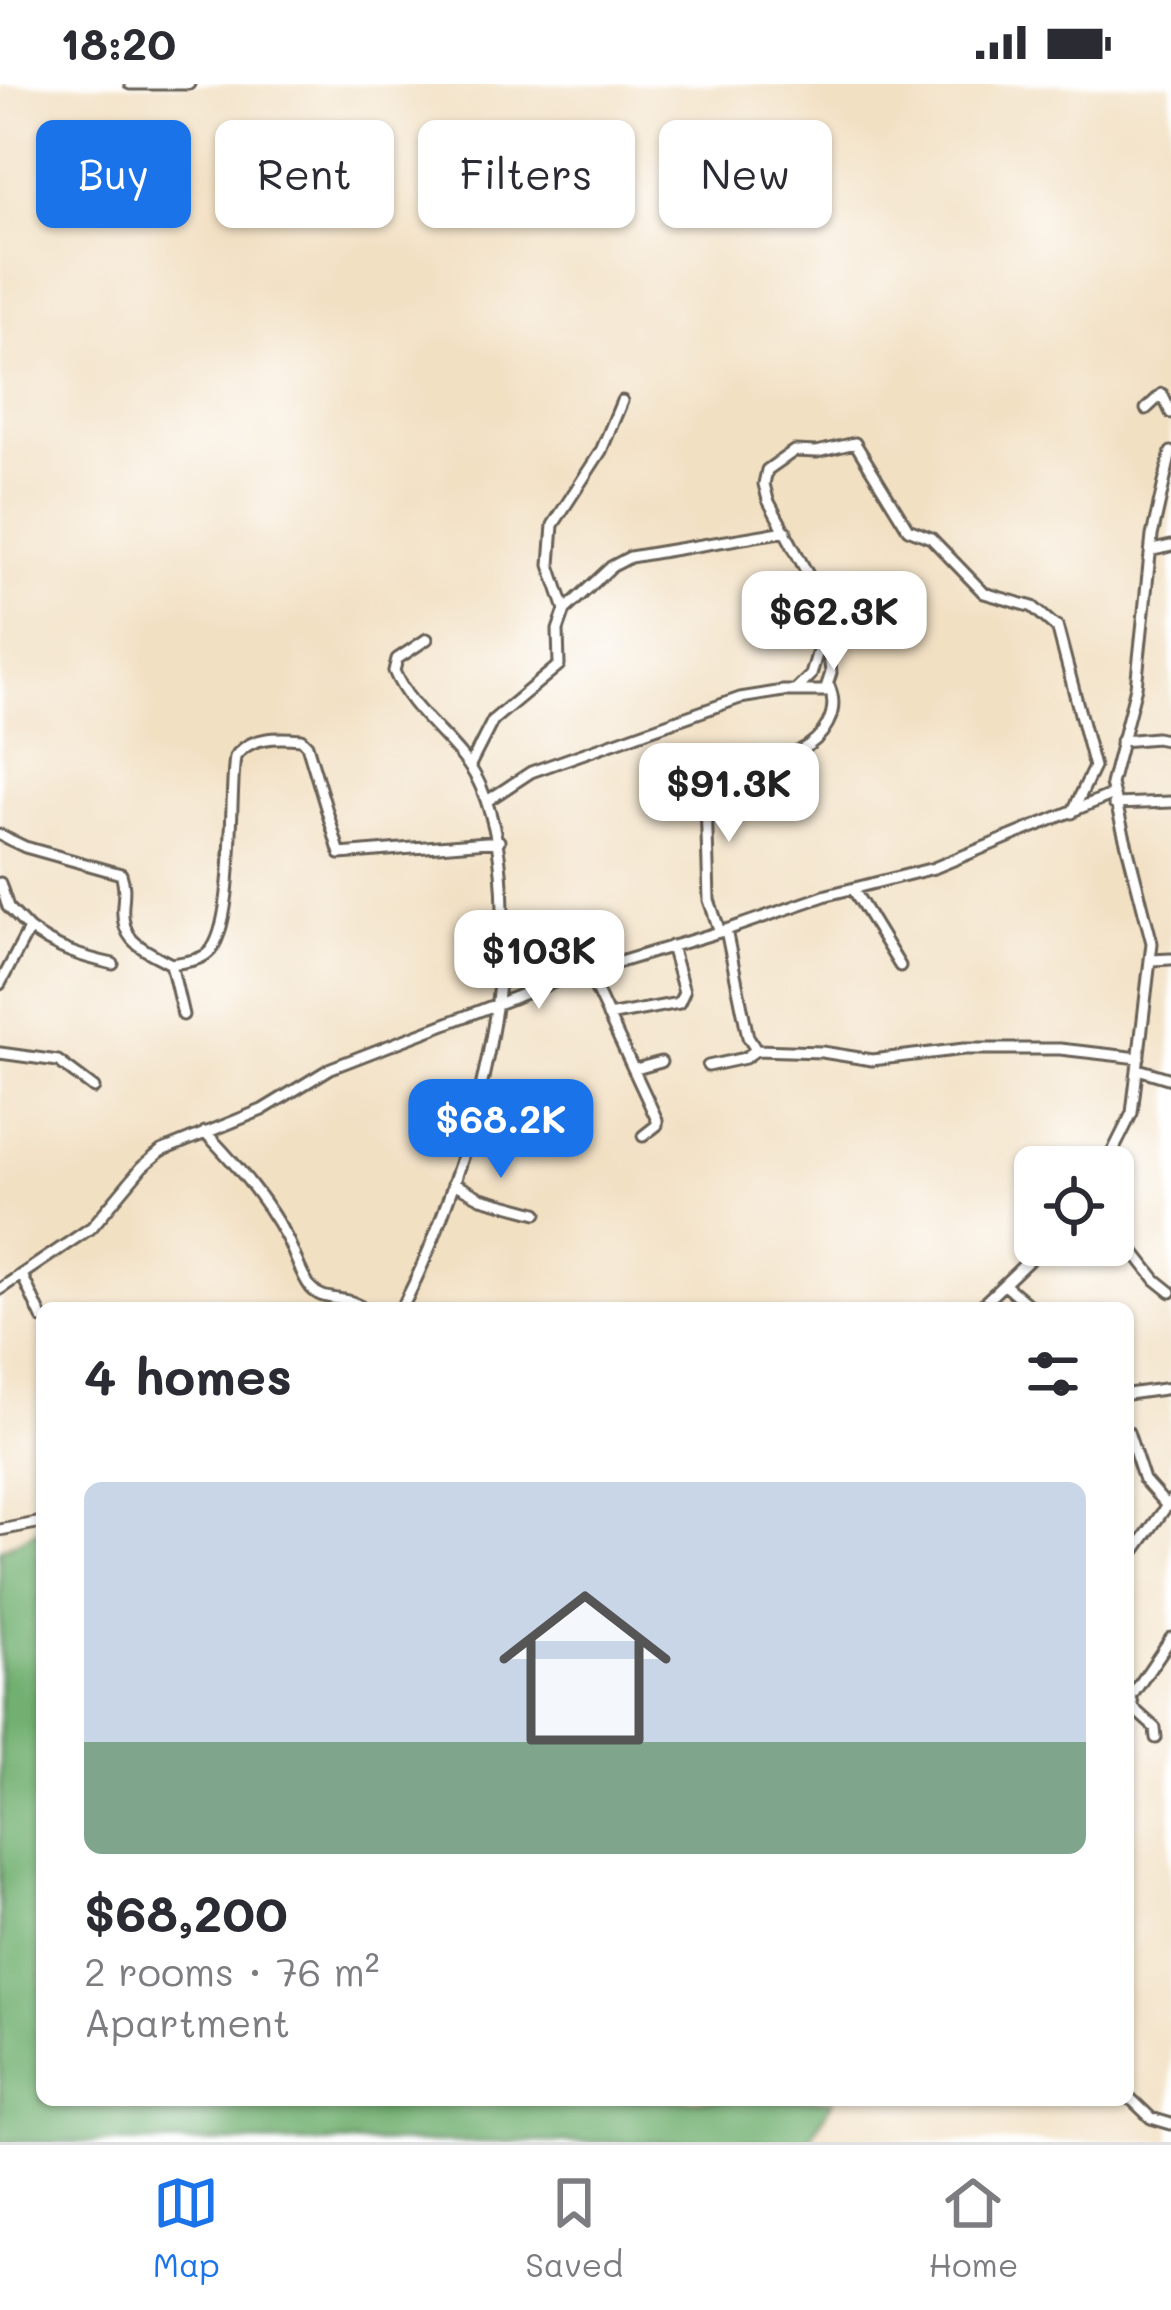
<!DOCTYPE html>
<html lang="en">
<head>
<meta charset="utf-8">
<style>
  :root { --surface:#fff; --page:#f2f2f3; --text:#2b2b33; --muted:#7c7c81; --line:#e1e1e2; --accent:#1a73e8 }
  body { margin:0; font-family:Mali,sans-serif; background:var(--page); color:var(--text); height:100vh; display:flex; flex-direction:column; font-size:45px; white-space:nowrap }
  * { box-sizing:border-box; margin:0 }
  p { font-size:39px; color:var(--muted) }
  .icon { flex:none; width:66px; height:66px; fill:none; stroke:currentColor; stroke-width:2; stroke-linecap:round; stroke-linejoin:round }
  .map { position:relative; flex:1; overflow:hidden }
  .details { position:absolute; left:36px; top:1218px; width:1098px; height:804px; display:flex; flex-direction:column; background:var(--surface); border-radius:18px; box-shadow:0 3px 9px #0004 }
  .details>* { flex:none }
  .hud { position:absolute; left:36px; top:36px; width:1101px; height:108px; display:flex; gap:24px }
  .controls { position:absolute; left:1014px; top:1062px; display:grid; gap:24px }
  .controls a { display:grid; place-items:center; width:120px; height:120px; border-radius:18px; background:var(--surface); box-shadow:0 3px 9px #0004; font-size:60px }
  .price { position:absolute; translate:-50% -102px; padding:0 27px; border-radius:24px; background:#fff; color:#222; font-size:39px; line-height:78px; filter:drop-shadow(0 3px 6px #0008) }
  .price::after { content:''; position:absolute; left:50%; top:72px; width:36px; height:27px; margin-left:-18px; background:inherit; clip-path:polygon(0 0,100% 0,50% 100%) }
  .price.selected { background:var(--accent); color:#fff }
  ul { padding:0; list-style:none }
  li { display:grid; align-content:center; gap:24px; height:636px; padding:0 48px }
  li span { display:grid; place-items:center; height:372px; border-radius:18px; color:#555 }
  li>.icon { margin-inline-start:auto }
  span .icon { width:216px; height:216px; fill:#fffc; stroke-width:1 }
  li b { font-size:51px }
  h2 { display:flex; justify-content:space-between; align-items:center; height:144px; padding:0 48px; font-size:51px }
  .pill { padding:0 42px; border-radius:18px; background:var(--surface); box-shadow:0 3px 9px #0004; font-size:42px; line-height:108px }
  .pill.selected { background:var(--accent); color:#fff }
  .status { display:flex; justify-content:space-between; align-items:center; height:84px; padding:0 60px; background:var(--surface); direction:ltr }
  .status svg { height:33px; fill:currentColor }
  .tab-bar { display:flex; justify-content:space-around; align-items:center; height:168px; border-top:3px solid var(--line); background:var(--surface); font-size:33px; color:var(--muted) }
  .tab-bar a { display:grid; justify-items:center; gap:6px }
  .tab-bar .selected { color:var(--accent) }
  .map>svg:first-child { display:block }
</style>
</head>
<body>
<div class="status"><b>18:20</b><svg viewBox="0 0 49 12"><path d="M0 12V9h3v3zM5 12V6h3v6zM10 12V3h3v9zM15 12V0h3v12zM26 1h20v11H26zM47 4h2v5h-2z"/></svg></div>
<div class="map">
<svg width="1171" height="2058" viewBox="0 0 1171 2058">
  <rect width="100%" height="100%" fill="#fff"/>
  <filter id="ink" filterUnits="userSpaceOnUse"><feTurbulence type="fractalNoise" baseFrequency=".00833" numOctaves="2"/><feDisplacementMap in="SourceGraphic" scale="24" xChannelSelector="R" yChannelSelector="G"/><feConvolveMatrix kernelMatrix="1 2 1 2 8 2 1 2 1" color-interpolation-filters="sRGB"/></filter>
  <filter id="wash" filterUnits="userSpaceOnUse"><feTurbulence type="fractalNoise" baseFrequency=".004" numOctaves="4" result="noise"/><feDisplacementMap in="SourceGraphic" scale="48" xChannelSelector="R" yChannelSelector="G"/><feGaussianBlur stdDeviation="2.7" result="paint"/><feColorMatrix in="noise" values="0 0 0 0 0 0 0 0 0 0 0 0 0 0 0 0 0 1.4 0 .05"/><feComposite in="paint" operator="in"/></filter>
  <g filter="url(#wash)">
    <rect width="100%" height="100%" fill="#f2e0c3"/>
    <!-- forest -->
    <path fill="#72b071" stroke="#476646" stroke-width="3" d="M42 1444V2016H833L808 2058H0V1466Z"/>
  </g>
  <g filter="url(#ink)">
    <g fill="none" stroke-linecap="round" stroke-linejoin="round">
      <defs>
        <path id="minor" d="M130 0H189
          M1146 325 1162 310 1171 329
          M1153 466 1171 462
          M565 526 611 483 630 473 786 447
          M1057 542 1094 683 1072 729
          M796 606 811 591 825 542
          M1121 657 1156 654 1171 657
          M799 667C823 655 841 629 829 602
          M709 671 705 682 709 816 720 848
          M470 681 493 636 559 581 558 546 565 526 550 481 553 441 601 367 622 317
          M487 717 531 688 740 614 783 607H825L831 589 826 540 813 500 768 416 764 400 767 386 794 367 817 368 855 359 908 445 931 454 984 509 1033 523 1057 544
          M1114 720 1171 718
          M0 751 25 763 121 790C125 801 124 809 123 821 120 858 142 864 171 880 183 878 199 877 208 869 236 845 229 711 235 673 250 652 277 653 301 655L307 661 340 770 499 757
          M0 799 8 823 29 845 0 900
          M853 805 900 882
          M29 845C56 865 82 873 113 880
          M726 846 748 953 756 966 822 968 872 976 964 965H1060L1139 974
          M1152 876 1171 875
          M171 880 183 931
          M588 888 657 1036V1041L643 1052
          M608 932 679 919 684 908 671 862
          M0 969 58 977 94 1004
          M708 982 745 974 756 966
          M636 985 661 978
          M1138 985 1171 995
          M205 1048C235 1079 266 1115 286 1153 295 1169 300 1190 311 1204 325 1220 346 1210 362 1224
          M1105 1083 1132 1029 1152 859 1111 700 1136 603 1152 452 1171 368
          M453 1099 481 1114 537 1129
          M1113 1141 1156 1196 1171 1208
          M23 1193 42 1234
          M1005 1201 1032 1224
          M0 1205 92 1143 142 1083 161 1067 262 1026 331 984 557 897 726 846 827 811 934 784 1111 711
          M402 1224C469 1094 540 843 481 703 462 659 413 633 394 587L397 575 427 555
          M979 1224 1045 1161
          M1128 1310 1171 1304
          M1128 1348 1144 1396 1167 1422
          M0 1446 42 1438
          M1128 1476 1171 1416
          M1156 1654 1155 1644 1134 1625 1131 1613 1171 1554
          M1128 2012 1151 2034 1171 2040"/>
      </defs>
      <!-- minor casing -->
      <use href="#minor" stroke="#676156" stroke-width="15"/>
      <!-- minor -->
      <use href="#minor" stroke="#fff" stroke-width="9"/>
    </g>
  </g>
</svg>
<div class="controls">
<a><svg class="icon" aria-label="locate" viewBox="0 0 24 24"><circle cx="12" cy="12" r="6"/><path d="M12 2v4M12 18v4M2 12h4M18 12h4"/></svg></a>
</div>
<b class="price" style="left:834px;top:589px">$62.3K</b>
<b class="price" style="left:729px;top:761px">$91.3K</b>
<b class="price" style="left:539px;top:928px">$103K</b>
<b class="price selected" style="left:501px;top:1097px">$68.2K</b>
<div class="hud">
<a class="pill selected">Buy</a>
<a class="pill">Rent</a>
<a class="pill">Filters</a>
<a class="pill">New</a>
</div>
<section class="details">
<h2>4 homes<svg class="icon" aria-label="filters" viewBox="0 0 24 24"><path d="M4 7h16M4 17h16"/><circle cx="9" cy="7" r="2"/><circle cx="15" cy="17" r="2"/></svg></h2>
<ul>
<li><span style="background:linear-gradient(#c9d6e8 70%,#7fa58c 0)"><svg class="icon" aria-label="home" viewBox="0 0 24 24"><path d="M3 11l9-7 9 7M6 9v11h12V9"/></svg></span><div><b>$68,200</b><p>2 rooms · 76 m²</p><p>Apartment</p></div></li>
</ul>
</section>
</div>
<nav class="tab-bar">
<a class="selected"><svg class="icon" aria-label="map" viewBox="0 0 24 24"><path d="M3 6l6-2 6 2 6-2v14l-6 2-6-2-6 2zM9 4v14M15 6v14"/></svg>Map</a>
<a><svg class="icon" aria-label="saved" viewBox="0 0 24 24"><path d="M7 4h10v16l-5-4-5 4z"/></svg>Saved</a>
<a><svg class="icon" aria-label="home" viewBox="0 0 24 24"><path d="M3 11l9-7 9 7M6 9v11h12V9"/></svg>Home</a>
</nav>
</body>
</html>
